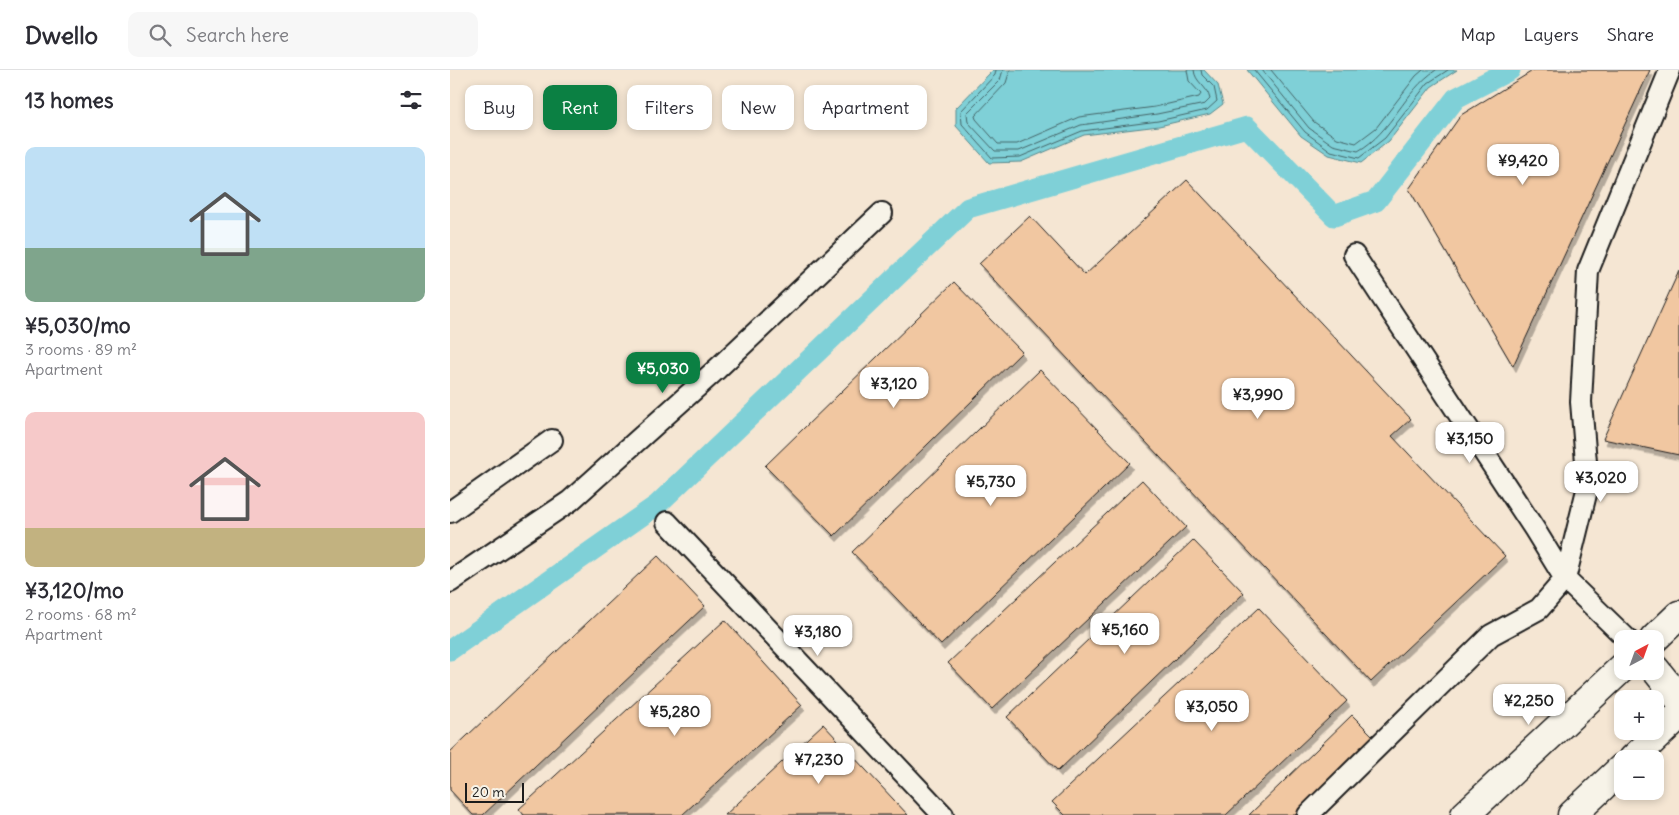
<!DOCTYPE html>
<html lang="en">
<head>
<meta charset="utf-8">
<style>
  :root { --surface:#fff; --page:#f7f7f7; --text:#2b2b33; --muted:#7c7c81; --line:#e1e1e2; --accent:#0b8043 }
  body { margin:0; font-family:Delius,sans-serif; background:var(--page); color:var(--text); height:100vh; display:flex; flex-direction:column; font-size:19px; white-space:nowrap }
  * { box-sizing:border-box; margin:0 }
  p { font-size:16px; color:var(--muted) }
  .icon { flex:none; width:28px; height:28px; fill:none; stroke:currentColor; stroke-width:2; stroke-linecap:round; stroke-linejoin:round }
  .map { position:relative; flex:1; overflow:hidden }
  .sheet { display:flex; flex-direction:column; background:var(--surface); width:450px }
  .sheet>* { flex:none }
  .hud { position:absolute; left:15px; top:15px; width:475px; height:45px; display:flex; gap:10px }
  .needle { width:32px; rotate:41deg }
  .tools { position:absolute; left:1164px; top:560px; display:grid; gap:10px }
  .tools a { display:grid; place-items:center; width:50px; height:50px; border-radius:10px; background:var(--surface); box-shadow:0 2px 8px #0003; font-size:25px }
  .scale { position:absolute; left:15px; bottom:12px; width:59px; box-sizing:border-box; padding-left:5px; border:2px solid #1c1c1c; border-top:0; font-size:14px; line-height:18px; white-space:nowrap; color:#1c1c1c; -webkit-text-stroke:4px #f7f3e8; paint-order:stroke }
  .price { position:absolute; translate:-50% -42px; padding:0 11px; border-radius:10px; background:#fff; color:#222; font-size:16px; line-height:32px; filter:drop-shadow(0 1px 2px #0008) }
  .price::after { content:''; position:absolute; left:50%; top:30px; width:15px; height:11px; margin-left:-8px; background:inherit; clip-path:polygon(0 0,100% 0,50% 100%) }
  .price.active { background:var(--accent); color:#fff }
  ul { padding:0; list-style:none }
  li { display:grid; align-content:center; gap:10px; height:265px; padding:0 25px }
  li span { display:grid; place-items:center; height:155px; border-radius:10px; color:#555 }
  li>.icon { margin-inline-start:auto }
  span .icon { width:90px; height:90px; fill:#fffc; stroke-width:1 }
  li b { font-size:21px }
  h2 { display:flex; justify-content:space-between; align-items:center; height:60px; padding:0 25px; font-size:21px }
  .chip { padding:0 18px; border-radius:10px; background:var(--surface); box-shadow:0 2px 8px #0003; font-size:18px; line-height:45px }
  .chip.active { background:var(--accent); color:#fff }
  header { display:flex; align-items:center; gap:30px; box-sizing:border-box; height:70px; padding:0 25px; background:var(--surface); border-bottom:1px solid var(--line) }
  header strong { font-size:24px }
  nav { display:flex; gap:28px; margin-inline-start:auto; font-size:18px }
  .search { width:350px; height:45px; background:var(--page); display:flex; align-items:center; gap:12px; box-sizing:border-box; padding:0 18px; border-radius:10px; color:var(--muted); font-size:19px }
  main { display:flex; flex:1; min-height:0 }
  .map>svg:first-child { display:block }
</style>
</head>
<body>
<header>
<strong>Dwello</strong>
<div class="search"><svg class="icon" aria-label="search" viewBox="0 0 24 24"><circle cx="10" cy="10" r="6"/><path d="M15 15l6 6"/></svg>Search here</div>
<nav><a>Map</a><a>Layers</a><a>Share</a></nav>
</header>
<main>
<section class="sheet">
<h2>13 homes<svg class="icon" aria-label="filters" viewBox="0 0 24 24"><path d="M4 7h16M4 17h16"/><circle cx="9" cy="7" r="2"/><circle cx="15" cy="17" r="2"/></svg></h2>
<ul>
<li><span style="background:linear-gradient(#bfe0f5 65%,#7fa58c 0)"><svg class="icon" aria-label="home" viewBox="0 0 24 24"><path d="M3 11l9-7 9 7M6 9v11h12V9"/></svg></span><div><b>¥5,030/mo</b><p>3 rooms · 89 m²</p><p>Apartment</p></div></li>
<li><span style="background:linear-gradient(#f6c9c9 75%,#c2b280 0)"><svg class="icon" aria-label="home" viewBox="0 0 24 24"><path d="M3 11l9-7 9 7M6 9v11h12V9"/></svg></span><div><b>¥3,120/mo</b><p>2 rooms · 68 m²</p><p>Apartment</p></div></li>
</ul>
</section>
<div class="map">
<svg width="1229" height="745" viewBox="0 0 1229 745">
  <defs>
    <filter id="shadow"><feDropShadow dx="3" dy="5.5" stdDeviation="0" flood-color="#0004"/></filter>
  </defs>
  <rect width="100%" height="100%" fill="#f5e6d3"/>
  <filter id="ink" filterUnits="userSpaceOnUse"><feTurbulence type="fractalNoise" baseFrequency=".02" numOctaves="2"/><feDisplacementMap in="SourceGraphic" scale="10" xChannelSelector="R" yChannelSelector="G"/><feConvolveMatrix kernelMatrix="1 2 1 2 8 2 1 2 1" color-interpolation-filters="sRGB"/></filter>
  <g filter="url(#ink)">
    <!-- water -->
    <path fill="#7fd0d7" stroke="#57888c" d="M543 0H754L768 15 773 34 760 44 709 56 634 65 571 92 539 93 506 56V38Z
      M797 0H1007L981 17 939 71 911 93 879 85 851 66Z"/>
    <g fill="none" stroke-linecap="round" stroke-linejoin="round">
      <!-- shore -->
      <path stroke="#446467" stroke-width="1" d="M546 0 545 5 511 41 512 54 542 88 570 87 632 61 708 51 757 40 767 31 764 17 752 5 751 0
        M553 0 550 10 517 43 518 52 545 81H569L631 55 707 44 755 34 760 29C757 15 745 13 744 0
        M560 0 556 13 525 46 526 49 548 74H567L629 47 705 37 749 27 751 24 739 11 737 0
        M804 0 855 62 881 81 909 88 935 68 978 13 998 0
        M812 0 859 58 883 75 908 81C942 62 954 21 986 0
        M821 0 864 52 887 68 906 73 926 58 966 6 973 0"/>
      <!-- canal -->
      <path stroke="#7fd0d7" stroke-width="21" d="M0 580 207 435 518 138 797 57 884 146 926 131 1006 28 1060 0"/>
    </g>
    <!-- building -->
    <path fill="#f1c7a1" stroke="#1c1c1c" filter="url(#shadow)" d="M1084 0H1200L1063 296 959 119 1011 45Z
      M737 110 961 349 942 366 1055 486 921 612 529 194 580 146 635 205Z
      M1229 201V385L1153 369Z
      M504 212 572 282 384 466 315 396Z
      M590 300 680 393 491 575 402 482Z
      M692 410 736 457 542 639 498 593Z
      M743 470 794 523 608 701 557 647Z
      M208 486 255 536 33 745H23L0 720V682Z
      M809 538 897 631 776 745H615L602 732Z
      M275 550 352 635 232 745H74L69 739Z
      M902 645 925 668 845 745H799Z
      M373 654 458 745H275Z"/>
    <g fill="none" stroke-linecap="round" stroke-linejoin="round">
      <defs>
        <path id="street" d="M904 185 1085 460 1115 509 1177 569
          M0 442 102 370
          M217 452 493 745
          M0 512 120 431 267 299 432 143
          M858 745 1041 565 1089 539 1115 509 1138 416 1131 332 1138 201 1220 0"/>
        <path id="secondary" d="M1204 569 1229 545
          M1205 599 1229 629
          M1183 689 1229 645
          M1015 745 1172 598
          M1122 745 1172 698"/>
      </defs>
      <!-- street casing -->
      <use href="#street" stroke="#1c1c1c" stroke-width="24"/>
      <!-- secondary casing -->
      <use href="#secondary" stroke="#1c1c1c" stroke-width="31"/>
      <!-- street -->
      <use href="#street" stroke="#f7f3e8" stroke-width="20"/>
      <!-- secondary -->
      <use href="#secondary" stroke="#f7f3e8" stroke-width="28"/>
    </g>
  </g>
</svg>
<div class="tools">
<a><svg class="needle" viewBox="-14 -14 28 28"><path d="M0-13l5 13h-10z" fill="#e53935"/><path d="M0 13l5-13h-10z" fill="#7c7c81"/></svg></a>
<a>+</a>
<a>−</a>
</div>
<div class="scale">20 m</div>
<b class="price" style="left:1073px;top:116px">¥9,420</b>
<b class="price active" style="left:213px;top:324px">¥5,030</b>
<b class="price" style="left:444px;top:339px">¥3,120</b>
<b class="price" style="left:808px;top:350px">¥3,990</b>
<b class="price" style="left:1020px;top:394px">¥3,150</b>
<b class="price" style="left:1151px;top:433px">¥3,020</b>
<b class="price" style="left:541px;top:437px">¥5,730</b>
<b class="price" style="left:675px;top:585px">¥5,160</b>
<b class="price" style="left:368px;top:587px">¥3,180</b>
<b class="price" style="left:1079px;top:656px">¥2,250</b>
<b class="price" style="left:762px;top:662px">¥3,050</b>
<b class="price" style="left:225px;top:667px">¥5,280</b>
<b class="price" style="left:369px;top:715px">¥7,230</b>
<div class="hud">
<a class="chip">Buy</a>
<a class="chip active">Rent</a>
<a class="chip">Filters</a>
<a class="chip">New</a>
<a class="chip">Apartment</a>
</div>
</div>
</main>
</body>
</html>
